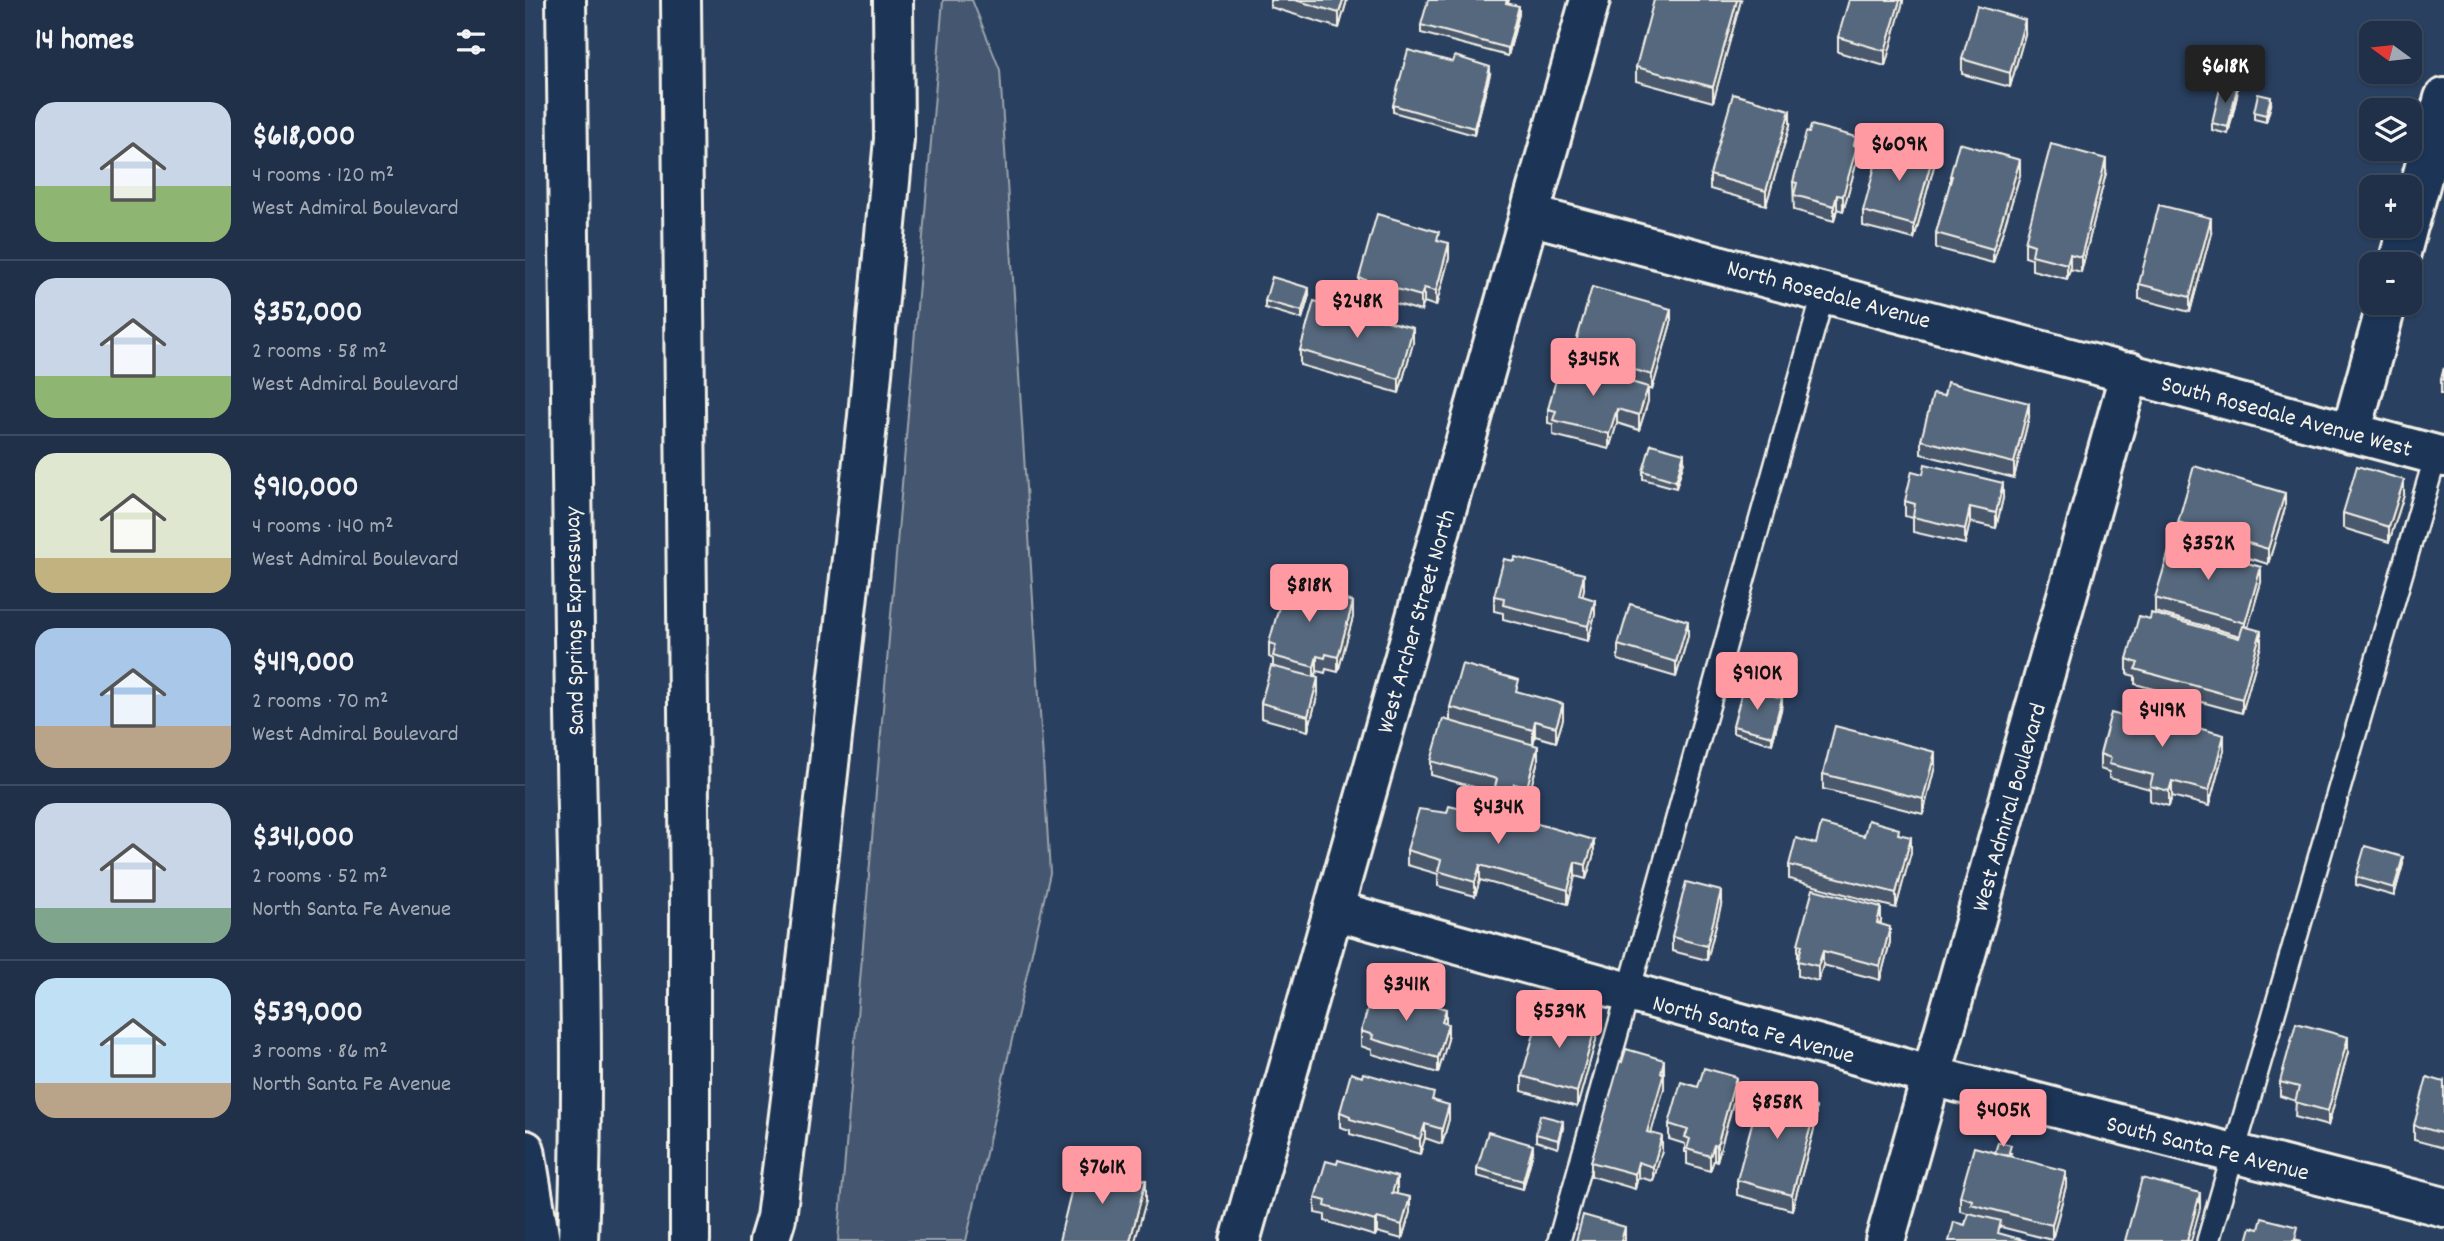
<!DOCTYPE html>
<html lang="en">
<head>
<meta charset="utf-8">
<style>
  :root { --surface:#203048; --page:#2d3c52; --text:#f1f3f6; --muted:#a2a9b4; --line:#3d4b60; --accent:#ff9aa2 }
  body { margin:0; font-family:Dekko,sans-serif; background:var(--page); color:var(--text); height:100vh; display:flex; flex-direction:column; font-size:26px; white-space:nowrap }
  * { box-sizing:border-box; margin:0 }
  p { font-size:23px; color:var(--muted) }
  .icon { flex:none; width:38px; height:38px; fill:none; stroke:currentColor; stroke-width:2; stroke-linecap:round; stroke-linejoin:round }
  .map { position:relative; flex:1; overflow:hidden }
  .drawer { display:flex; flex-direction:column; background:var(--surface); width:525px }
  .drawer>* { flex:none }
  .needle { width:46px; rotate:285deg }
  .controls { position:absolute; left:1834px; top:21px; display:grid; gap:14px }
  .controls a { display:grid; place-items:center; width:63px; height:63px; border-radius:14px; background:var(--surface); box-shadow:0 2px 5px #0004,0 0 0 2px var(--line); font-size:35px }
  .price { position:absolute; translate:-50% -60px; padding:0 16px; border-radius:7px; background:var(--accent); color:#111; font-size:23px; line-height:46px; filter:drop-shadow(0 2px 4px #0008) }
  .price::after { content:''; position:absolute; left:50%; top:42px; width:21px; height:16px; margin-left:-10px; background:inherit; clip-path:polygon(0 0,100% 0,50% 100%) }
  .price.current { background:#222; color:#fff }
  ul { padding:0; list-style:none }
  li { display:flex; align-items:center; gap:21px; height:175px; padding:0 35px }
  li+li { border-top:2px solid var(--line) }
  li span { display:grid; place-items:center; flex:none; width:196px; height:140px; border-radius:21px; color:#555 }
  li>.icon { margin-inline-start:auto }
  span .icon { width:84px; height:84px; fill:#fffc; stroke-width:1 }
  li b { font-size:30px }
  h2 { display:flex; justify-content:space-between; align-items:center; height:84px; padding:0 35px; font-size:30px }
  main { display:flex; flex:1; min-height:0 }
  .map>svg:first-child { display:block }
</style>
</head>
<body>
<main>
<section class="drawer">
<h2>14 homes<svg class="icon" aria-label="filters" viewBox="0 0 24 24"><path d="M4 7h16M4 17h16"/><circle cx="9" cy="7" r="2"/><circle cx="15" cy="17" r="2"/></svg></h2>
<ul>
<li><span style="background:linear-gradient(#c9d6e8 60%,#8fb573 0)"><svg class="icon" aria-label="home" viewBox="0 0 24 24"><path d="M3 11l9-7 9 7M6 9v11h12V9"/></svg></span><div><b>$618,000</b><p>4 rooms · 120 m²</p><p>West Admiral Boulevard</p></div></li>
<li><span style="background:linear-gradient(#c9d6e8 70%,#8fb573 0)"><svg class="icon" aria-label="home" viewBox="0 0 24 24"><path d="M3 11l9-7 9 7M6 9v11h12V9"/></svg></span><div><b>$352,000</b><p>2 rooms · 58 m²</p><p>West Admiral Boulevard</p></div></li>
<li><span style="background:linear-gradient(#dfe7d0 75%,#c2b280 0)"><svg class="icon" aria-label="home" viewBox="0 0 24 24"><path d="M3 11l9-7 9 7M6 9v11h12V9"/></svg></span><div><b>$910,000</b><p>4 rooms · 140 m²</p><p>West Admiral Boulevard</p></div></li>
<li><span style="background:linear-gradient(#a9c7e8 70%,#b9a48a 0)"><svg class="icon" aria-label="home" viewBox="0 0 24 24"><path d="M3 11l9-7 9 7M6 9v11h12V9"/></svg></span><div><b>$419,000</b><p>2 rooms · 70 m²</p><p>West Admiral Boulevard</p></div></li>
<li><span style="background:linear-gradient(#c9d6e8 75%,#7fa58c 0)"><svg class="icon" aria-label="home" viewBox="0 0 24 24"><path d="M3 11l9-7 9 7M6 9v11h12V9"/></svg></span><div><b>$341,000</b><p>2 rooms · 52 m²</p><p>North Santa Fe Avenue</p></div></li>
<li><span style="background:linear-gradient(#bfe0f5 75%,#b9a48a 0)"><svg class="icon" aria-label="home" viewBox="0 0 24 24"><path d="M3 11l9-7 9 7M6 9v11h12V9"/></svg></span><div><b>$539,000</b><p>3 rooms · 86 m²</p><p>North Santa Fe Avenue</p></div></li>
</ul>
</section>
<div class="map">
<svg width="1919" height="1241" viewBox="0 0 1919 1241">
  <rect width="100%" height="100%" fill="#2a4060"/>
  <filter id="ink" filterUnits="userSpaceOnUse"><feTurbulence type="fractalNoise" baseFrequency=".0143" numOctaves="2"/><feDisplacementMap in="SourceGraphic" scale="14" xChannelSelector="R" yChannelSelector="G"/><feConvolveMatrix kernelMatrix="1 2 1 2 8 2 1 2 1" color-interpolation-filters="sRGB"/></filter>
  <g filter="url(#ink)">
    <!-- green -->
    <path fill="#445771" stroke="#9ca4ac" stroke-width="2" d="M418 0H447L475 70 525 873 441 1241H313Z"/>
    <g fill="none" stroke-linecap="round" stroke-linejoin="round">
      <defs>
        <path id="lane" d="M1034 1241 1299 292
          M1683 1241 1911 455"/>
        <path id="street" d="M1004 215 1919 457
          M1885 221 1919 98
          M1873 264 1883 226
          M1826 433 1862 303
          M808 910 1407 1076 1919 1207
          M715 1241 1065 0
          M1360 1241 1605 372"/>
        <path id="highway" d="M41 0C43 237 46 474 50 711 53 887 60 1065 53 1241
          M156 0 165 908V1241
          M0 1150 15 1241
          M244 1241 251 1218 271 1059 343 416 369 139 368 0"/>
      </defs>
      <!-- lane casing -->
      <use href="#lane" stroke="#f4f1e8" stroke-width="26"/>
      <!-- street casing -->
      <use href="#street" stroke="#f4f1e8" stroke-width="44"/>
      <!-- highway casing -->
      <use href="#highway" stroke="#f4f1e8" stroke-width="44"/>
      <!-- lane -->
      <use href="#lane" stroke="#1d3557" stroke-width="21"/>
      <!-- street -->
      <use href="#street" stroke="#1d3557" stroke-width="38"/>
      <!-- highway -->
      <use href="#highway" stroke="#1d3557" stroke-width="38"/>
    </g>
    <!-- wall -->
    <path fill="#4a596c" stroke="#f4f1e8" stroke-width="2" d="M745 0H822L814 28 745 7Z
      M984 0 983 3 994 14 983 56 896 33V25Z
      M1216 0 1188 102 1111 81V67Z
      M1378 0 1360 66 1313 52V37Z
      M1500 34 1485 87 1437 74V59Z
      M965 74 949 135 868 112V105Z
      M1712 96 1703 134 1687 130V123Z
      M1746 105 1741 122 1729 119V112Z
      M1265 125 1241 205 1185 189V175Z
      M1331 137 1332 161 1318 211 1312 209 1309 221 1269 210 1268 182Z
      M1409 166 1389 239 1338 226V211Z
      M1581 173 1556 272 1545 269 1542 279 1507 270V259L1500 257V242Z
      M1495 175 1468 263 1411 248V233L1425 184V176Z
      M1686 233 1665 312 1614 299V284Z
      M914 240 924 258 911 306 899 302 896 311 834 293V278Z
      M784 295 777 319 740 308V301Z
      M1146 323 1127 390 1123 388V401L1114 430 1092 423 1084 449 1028 435V424L1023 423V409L1041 371 1100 380V371L1051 357V342Z
      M888 343 874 393 775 365V350Z
      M1919 368V394H1916V379Z
      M1504 417 1489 478 1396 454V440Z
      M1159 461 1151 488 1118 479V471Z
      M1879 495 1864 542 1818 528V513Z
      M1478 498 1471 528 1445 522 1440 544 1388 532V518L1380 516V501Z
      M1760 508 1743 564 1653 537V522Z
      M1736 582 1723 627 1736 645 1717 713 1610 684V676L1602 674V659L1625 619 1714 638 1715 636 1630 612V598Z
      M1059 589 1057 596 1070 614 1063 641 978 619V613L969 611V596Z
      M818 600 828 617 813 672 801 669 800 673 792 671 790 678 793 693 783 731 736 718V703L748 666V659L744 657V643Z
      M1163 636 1151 677 1093 660V645Z
      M994 692 1038 719 1031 742 1010 736 1008 744 1013 760 1002 802 989 799 987 806 970 802V793L906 775V761L925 721V707Z
      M1257 706 1247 744 1208 733V726Z
      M1699 750 1684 806 1647 796 1644 806 1625 801V789L1584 778V772L1575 769V754Z
      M1410 766 1398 814 1298 789V774Z
      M953 825 1069 854 1061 879 1050 876 1043 904 955 880 950 896 913 886V874L882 865V850Z
      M1374 834 1386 852 1371 908 1264 879V865L1291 844 1339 836Z
      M1878 864 1869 896 1831 885V877Z
      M1196 905 1182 960 1147 951V937Z
      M1356 921 1355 924 1365 942 1355 980 1298 965 1293 981 1273 976V944Z
      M921 1023 923 1039 913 1073 847 1054V1050L836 1046V1031Z
      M1071 1040 1052 1107 997 1091V1076Z
      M1823 1052 1803 1126 1770 1117 1771 1101 1755 1096V1082Z
      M1139 1060V1088L1126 1133 1137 1151 1128 1181 1113 1177 1110 1189 1066 1176V1162L1097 1062Z
      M1919 1082V1148L1889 1140V1125Z
      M1173 1087 1211 1092 1192 1161 1189 1160 1185 1171 1162 1164V1152H1160V1144L1144 1139V1124Z
      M909 1100 924 1119 917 1144 900 1138 895 1154 825 1134V1130L815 1127V1112Z
      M1281 1105 1291 1122 1267 1210 1212 1195V1180Z
      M1038 1128 1033 1148 1011 1141V1134Z
      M1008 1152 998 1189 952 1176V1168Z
      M1470 1153H1486L1485 1156 1541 1186 1527 1240 1476 1227 1440 1225 1443 1213 1435 1211V1196Z
      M872 1192 871 1194 885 1212 877 1239 852 1232 850 1236 800 1221V1215L790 1213V1198Z"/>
    <!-- shaded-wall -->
    <path fill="#3c4858" stroke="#f4f1e8" stroke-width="2" d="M818 0H822L814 28V13Z
      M1212 0H1216L1188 102V87Z
      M1375 0H1378V2L1360 66V51Z
      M994 6V14L983 56V48Z
      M1500 20V34L1485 87V73Z
      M965 67V74L949 135V128Z
      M1712 88V96L1703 134V127Z
      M1746 97V105L1741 122V115Z
      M1265 110V125L1241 205V191Z
      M1331 137 1332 161 1318 211V196Z
      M1409 151V166L1389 239V225Z
      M1581 159V173L1556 272V257Z
      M1495 160V175L1468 263V249Z
      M1312 195V209L1309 221V206Z
      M1686 218V233L1665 312V297Z
      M924 243V258L911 306V291Z
      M1545 254V269L1542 279V264Z
      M784 288V295L777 319V311Z
      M899 288V302L896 311V296Z
      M1146 309V323L1127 390V375Z
      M888 328V343L874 393V379Z
      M1123 387V401L1114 430V415Z
      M1504 403V417L1489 478V463Z
      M1092 409V423L1084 449V434Z
      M1159 453V461L1151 488V481Z
      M1879 480V495L1864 542V527Z
      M1478 483V498L1471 528V513Z
      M1760 493V508L1743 564V549Z
      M1445 507V522L1440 544V529Z
      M1736 567V582L1720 638V623Z
      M1059 574V589L1054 610V595Z
      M1070 600V614L1063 641V626Z
      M828 602V617L813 672V657Z
      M1163 621V636L1151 677V662Z
      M1736 631V645L1717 713V699Z
      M792 656V671L789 681V667Z
      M793 678V693L783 731V716Z
      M1257 698V706L1247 744V736Z
      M1038 704V719L1031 742V727Z
      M1010 721V736L1008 745V730Z
      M1699 735V750L1684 806V791Z
      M1013 746V760L1002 802V787Z
      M1410 752V766L1398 814V799Z
      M1647 781V796L1644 806V791Z
      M989 784V799L987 806V792Z
      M1386 837V852L1371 908V893Z
      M1069 840V854L1061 879V865Z
      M1878 857V864L1869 896V888Z
      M1050 862V876L1043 904V890Z
      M955 865V880L950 896V882Z
      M1196 891V905L1182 960V946Z
      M1356 907V921L1352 938V923Z
      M1365 927V942L1355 980V966Z
      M1298 951V965L1293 981V966Z
      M921 1009V1024L917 1022Z
      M923 1024V1039L913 1073V1058Z
      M1071 1025V1040L1052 1107V1092Z
      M1823 1037V1052L1803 1126V1111Z
      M1139 1060V1088L1122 1147V1132Z
      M1211 1077V1092L1192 1161V1146Z
      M924 1105V1119L917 1144V1129Z
      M1291 1107V1122L1267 1210V1195Z
      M1038 1121V1128L1033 1148V1140Z
      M900 1124V1138L895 1154V1139Z
      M1137 1136V1151L1128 1181V1167Z
      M1008 1145V1152L998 1189V1181Z
      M1189 1145V1160L1185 1171V1156Z
      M1113 1162V1177L1110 1189V1174Z
      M1541 1171V1186L1527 1240V1225Z
      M872 1177V1192L867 1207V1193Z
      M621 1180V1201L610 1241H605Z
      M1675 1193V1208L1666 1241H1662Z
      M885 1197V1212L877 1239V1225Z
      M852 1218V1232L850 1236V1221Z
      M1100 1227V1241H1096Z"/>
    <!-- building -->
    <path fill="#56677d" stroke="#f4f1e8" stroke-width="2" d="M770 0H818L814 13Z
      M903 0H982L981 3 994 6 983 48 896 25Z
      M1129 0H1212L1188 87 1111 67Z
      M1324 0H1375L1360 51 1313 37Z
      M1452 6 1500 20 1485 73 1437 59Z
      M883 50 928 62 930 56 965 67 949 128 868 105Z
      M1696 84 1712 88 1703 127 1687 123Z
      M1208 94 1265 110 1241 191 1185 175Z
      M1733 94 1746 97 1741 115 1729 112Z
      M1286 125 1331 137 1329 145 1332 146 1318 196 1312 195 1309 206 1269 195 1272 183 1268 182 1281 132 1284 133Z
      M1373 142 1409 151 1389 225 1338 211 1354 151 1370 155Z
      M1434 143 1495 160 1468 249 1411 233 1427 176H1425Z
      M1526 144 1581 159 1556 257 1545 254 1542 264 1507 255 1509 245 1500 242Z
      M1634 205 1686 218 1665 297 1614 284Z
      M852 214 914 232 912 240 924 243 911 291 899 288 896 296 834 278Z
      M747 277 784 288 777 311 740 301Z
      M1067 287 1146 309 1127 375 1100 367 1102 357 1051 342Z
      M789 301 888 328 874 379 775 350Z
      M1044 364 1123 387 1114 415 1092 409 1084 434 1028 420 1031 411 1023 409 1034 369 1041 371Z
      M1919 368V380L1916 379Z
      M1422 382 1504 403 1489 463 1396 440 1408 394 1419 396Z
      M1126 444 1159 453 1151 481 1118 471Z
      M1400 464 1478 483 1471 513 1445 507 1440 529 1388 517 1390 504 1380 501 1387 471 1398 474Z
      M1669 466 1760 493 1743 549 1653 522Z
      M1832 466 1879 480 1864 527 1818 513Z
      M1647 541 1736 567 1720 623 1630 598Z
      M990 557 1059 574 1054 595 1070 600 1063 626 978 605 979 598 969 596 979 559 989 561Z
      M761 581 818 596 817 599 828 602 813 657 801 654 800 658 792 656 789 667 748 656 751 645 744 643Z
      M1105 604 1163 621 1151 662 1093 645Z
      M1626 613 1714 638 1718 626 1736 631 1717 699 1610 669 1613 663 1602 659 1614 616 1625 619Z
      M937 664 994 680 991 691 1038 704 1031 727 1010 721 1008 730 925 707Z
      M746 666 793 678 783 716 736 703Z
      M1218 688 1257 698 1247 736 1208 726Z
      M1599 708 1699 735 1684 791 1647 781 1644 791 1625 786 1628 775 1584 764 1586 758 1575 754 1586 713 1597 716Z
      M918 719 1013 746 1002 787 989 784 987 792 970 787 972 779 906 761Z
      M1310 726 1410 752 1398 799 1298 774Z
      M924 806 953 813 950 824 963 828 967 811 1069 840 1061 865 1050 862 1043 890 955 865 950 882 913 871 916 860 882 850 894 809 922 813Z
      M1343 820 1374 829 1373 834 1386 837 1371 893 1264 865 1271 838 1291 844 1296 824 1339 836Z
      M1840 846 1878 857 1869 888 1831 877Z
      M1161 882 1196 891 1182 946 1147 937Z
      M1288 889 1356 907 1352 923 1365 927 1355 966 1298 951 1293 966 1273 961 1277 945 1273 944Z
      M862 991 921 1009 917 1022 923 1024 913 1058 847 1039 848 1035 836 1031 848 992 861 995Z
      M1016 1009 1071 1025 1052 1092 997 1076Z
      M1771 1023 1823 1037 1803 1111 1770 1102 1774 1087 1755 1082Z
      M1101 1049 1139 1060 1136 1073H1139L1122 1132 1137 1136 1128 1167 1113 1162 1110 1174 1066 1162 1095 1061 1097 1062Z
      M1179 1068 1211 1077 1192 1146 1189 1145 1185 1156 1162 1149 1165 1139 1160 1137 1163 1130 1144 1124 1156 1082 1173 1087Z
      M826 1073 837 1077 838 1073 909 1093 907 1100 924 1105 917 1129 900 1124 895 1139 825 1119V1116L815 1112Z
      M1902 1077 1919 1082V1134L1889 1125Z
      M1252 1086 1281 1094 1279 1104 1291 1107 1267 1195 1212 1180 1235 1093 1249 1097Z
      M1015 1115 1038 1121 1033 1140 1011 1134Z
      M963 1132 1008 1145 998 1181 952 1168Z
      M1473 1142 1486 1145 1483 1156 1470 1153Z
      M1449 1147 1541 1171 1527 1225 1446 1204 1447 1200 1435 1196Z
      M813 1160 872 1177 867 1193 885 1197 877 1225 852 1218 850 1221 800 1206 801 1201 790 1198 801 1161 812 1164Z
      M553 1164 621 1180 605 1241H534Z
      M1617 1178 1675 1193 1662 1241H1600Z
      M1444 1213 1476 1221 1473 1233 1502 1241H1424L1429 1222 1440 1225Z
      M1058 1215 1100 1227 1096 1241H1051Z
      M1737 1218 1773 1227 1770 1239 1777 1241H1722L1726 1227 1734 1229Z"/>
  </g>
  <g text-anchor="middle" stroke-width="6" stroke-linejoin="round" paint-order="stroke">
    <!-- street labels -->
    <g font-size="24" fill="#f4f1e8" stroke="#1d3557">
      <text transform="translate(1304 293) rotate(15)" y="8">North Rosedale Avenue</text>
      <text transform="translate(1762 415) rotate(15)" y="8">South Rosedale Avenue West</text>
      <text transform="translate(48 621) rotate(-91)" y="8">Sand Springs Expressway</text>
      <text transform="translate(890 621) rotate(-74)" y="8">West Archer Street North</text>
      <text transform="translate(1483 807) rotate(-74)" y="8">West Admiral Boulevard</text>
      <text transform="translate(1229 1028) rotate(15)" y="8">North Santa Fe Avenue</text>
      <text transform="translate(1683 1147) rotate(14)" y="8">South Santa Fe Avenue</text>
    </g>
  </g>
</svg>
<div class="controls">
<a><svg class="needle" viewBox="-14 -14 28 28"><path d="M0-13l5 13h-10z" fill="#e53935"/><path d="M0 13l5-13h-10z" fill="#a2a9b4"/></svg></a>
<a><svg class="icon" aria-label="layers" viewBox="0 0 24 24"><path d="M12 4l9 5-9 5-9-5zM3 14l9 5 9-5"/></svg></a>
<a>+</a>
<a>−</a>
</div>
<b class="price current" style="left:1700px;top:105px">$618K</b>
<b class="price" style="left:1374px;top:183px">$609K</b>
<b class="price" style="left:832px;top:340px">$248K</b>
<b class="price" style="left:1068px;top:398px">$345K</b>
<b class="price" style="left:1683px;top:582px">$352K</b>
<b class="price" style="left:784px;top:624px">$818K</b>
<b class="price" style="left:1232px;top:712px">$910K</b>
<b class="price" style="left:1637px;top:749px">$419K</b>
<b class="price" style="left:973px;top:846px">$434K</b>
<b class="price" style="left:881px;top:1023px">$341K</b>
<b class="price" style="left:1034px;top:1050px">$539K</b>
<b class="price" style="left:1252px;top:1141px">$858K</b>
<b class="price" style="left:1478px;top:1149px">$405K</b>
<b class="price" style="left:577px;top:1206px">$761K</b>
</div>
</main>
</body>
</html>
